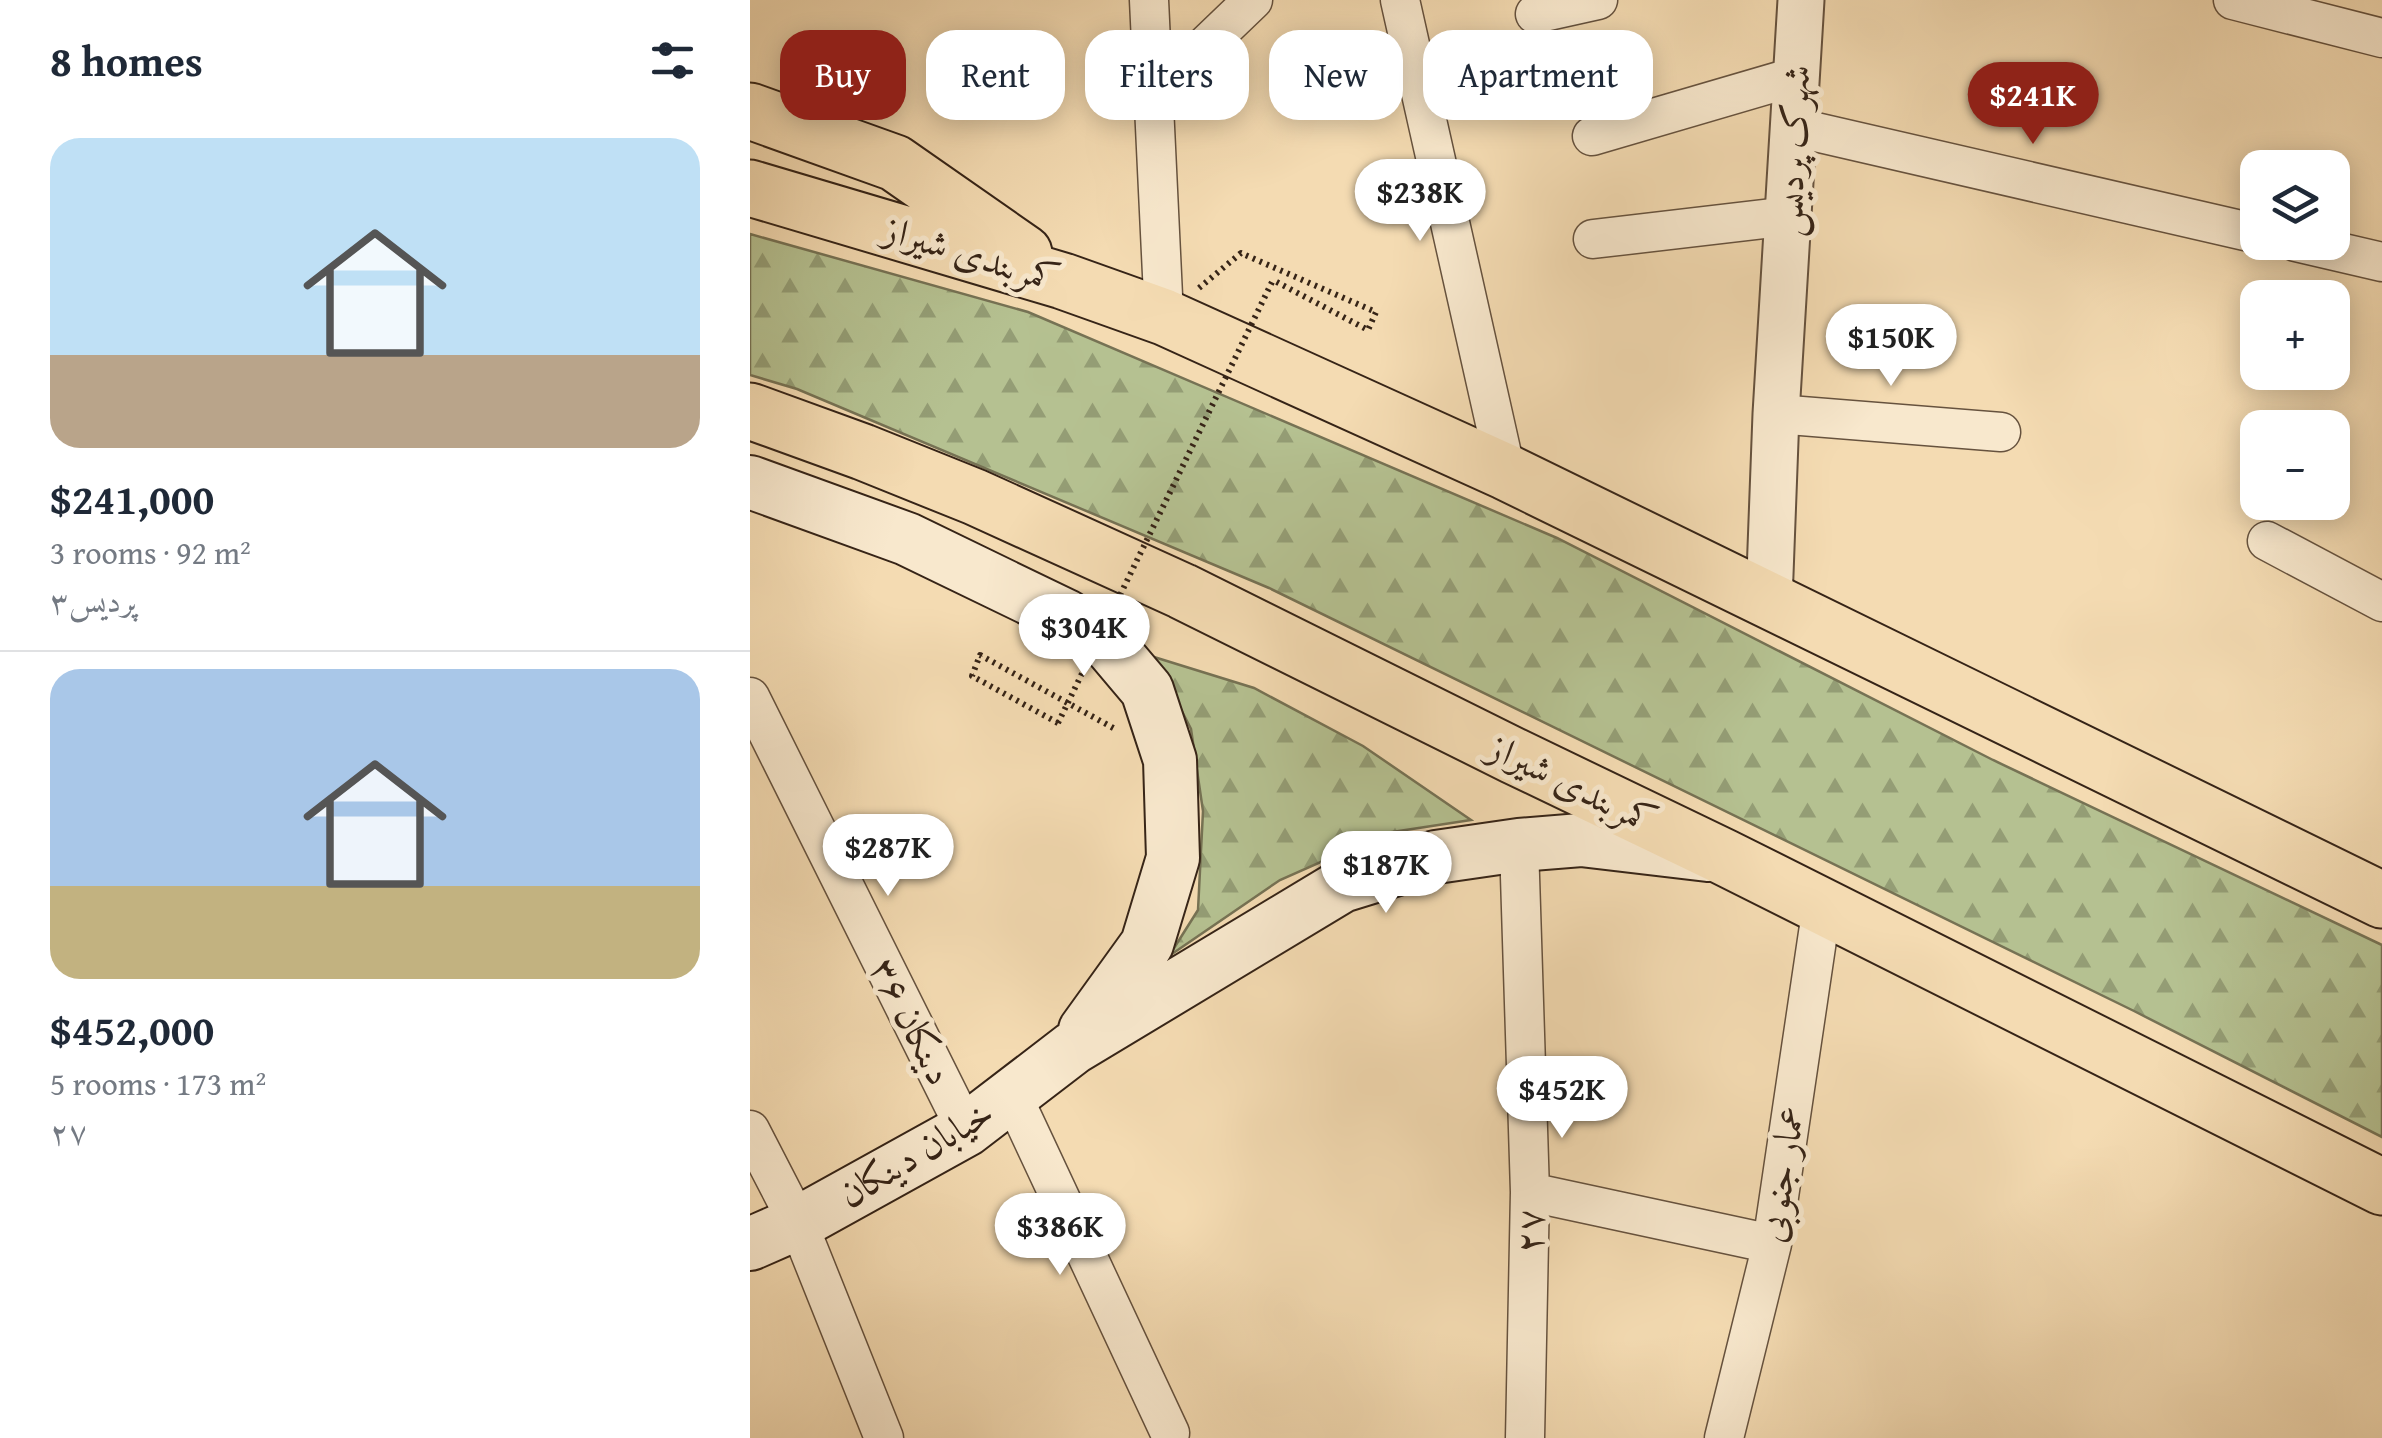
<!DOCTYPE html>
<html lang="en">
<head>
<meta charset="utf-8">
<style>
  :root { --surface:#fff; --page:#f6f6f7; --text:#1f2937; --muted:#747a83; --line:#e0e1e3; --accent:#8f2418 }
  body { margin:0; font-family:"Gentium Book Plus",Amiri,serif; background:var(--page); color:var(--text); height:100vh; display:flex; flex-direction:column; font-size:38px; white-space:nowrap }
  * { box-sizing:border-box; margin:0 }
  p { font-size:32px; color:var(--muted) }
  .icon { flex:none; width:55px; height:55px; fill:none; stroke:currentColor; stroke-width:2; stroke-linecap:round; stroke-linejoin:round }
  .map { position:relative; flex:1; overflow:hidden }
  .panel { display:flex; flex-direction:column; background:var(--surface); width:750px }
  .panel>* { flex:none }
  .hud { position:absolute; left:30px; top:30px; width:950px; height:90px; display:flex; gap:20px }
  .controls { position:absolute; left:1490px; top:150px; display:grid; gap:20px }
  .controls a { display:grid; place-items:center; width:110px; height:110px; border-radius:20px; background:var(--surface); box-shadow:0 5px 25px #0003; font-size:50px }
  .price { position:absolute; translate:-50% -85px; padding:0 22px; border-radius:35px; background:#fff; color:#222; font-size:32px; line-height:65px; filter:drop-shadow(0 2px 5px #0008) }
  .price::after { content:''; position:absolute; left:50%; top:60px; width:30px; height:22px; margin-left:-15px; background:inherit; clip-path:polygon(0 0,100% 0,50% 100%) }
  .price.active { background:var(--accent); color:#fff }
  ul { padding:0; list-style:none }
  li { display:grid; align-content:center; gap:20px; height:530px; padding:0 50px }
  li+li { border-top:2px solid var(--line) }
  li span { display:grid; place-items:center; height:310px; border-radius:30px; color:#555 }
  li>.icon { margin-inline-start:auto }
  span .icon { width:180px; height:180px; fill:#fffc; stroke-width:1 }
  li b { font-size:42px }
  h2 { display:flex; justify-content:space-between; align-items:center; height:120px; padding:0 50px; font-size:42px }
  .chip { padding:0 35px; border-radius:30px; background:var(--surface); box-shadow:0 5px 25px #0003; font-size:35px; line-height:90px }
  .chip.active { background:var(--accent); color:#fff }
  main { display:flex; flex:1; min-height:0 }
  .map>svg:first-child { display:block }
</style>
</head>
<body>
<main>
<section class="panel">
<h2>8 homes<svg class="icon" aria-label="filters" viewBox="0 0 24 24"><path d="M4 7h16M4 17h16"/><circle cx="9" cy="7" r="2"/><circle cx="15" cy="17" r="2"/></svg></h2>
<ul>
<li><span style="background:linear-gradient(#bfe0f5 70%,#b9a48a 0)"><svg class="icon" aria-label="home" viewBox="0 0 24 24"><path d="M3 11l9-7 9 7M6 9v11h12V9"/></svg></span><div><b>$241,000</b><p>3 rooms · 92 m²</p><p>پردیس۳</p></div></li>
<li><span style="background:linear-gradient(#a9c7e8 70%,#c2b280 0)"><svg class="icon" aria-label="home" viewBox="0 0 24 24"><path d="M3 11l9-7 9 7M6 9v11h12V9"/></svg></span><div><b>$452,000</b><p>5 rooms · 173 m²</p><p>۲۷</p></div></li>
</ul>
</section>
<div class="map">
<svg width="1632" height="1438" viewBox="0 0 1632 1438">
  <defs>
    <pattern id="forest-firs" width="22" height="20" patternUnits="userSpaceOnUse" patternTransform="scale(2.5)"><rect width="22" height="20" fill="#b5c191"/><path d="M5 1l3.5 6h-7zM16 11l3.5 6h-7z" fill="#949d75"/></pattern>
  </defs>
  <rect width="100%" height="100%" fill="#f4dbb2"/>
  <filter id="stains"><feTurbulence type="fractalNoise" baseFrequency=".002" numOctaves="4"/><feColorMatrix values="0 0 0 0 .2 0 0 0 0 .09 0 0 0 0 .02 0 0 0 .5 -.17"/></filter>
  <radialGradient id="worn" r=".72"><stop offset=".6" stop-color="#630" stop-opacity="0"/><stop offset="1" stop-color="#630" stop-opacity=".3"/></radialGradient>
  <!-- forest -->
  <path fill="url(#forest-firs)" stroke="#767254" stroke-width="2.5" d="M0 234 278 312 807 538 1243 760 1632 945V1137L1384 1011 519 588 47 389 0 375Z
    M404 657 504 688 613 746 721 820 636 833 530 880 419 956 448 910 453 811 441 729Z"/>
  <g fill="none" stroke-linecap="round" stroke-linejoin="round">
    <defs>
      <path id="minor" d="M399 0 414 317
        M650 0 756 472
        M1483 0 1632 38
        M785 14 848 0
        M403 96 503 0
        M1044 127 1508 234
        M842 136 1047 76
        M843 239 1039 216
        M1546 242 1632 262
        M1026 414 1251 432
        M1517 541 1632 602
        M0 697 216 1130
        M769 845 780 1192 775 1438
        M262 1095 420 1433
        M0 1130 48 1223 134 1438
        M780 1192 1022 1244
        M974 1438 1022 1244 1072 906"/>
      <path id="tertiary" d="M1019 601 1026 414 1051 0"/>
      <path id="secondary" d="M0 482 157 539 316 616 359 645 397 690 420 760 423 858 397 944 335 1030
        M0 1244 48 1223 216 1130 323 1048 592 886 686 857 769 845 831 840 958 855"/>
      <path id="trunk" d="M0 111 145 163 274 253
        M0 188 313 281 414 317 756 472 1632 900
        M0 411 113 452 225 497 432 591 764 756 974 857 1632 1187"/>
    </defs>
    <!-- minor casing -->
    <use href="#minor" stroke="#66523e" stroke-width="41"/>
    <!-- tertiary casing -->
    <use href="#tertiary" stroke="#66523e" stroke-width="49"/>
    <!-- secondary casing -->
    <use href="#secondary" stroke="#362417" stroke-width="56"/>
    <!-- trunk casing -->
    <use href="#trunk" stroke="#362417" stroke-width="59"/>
    <!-- path -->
    <path stroke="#362417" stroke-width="6" stroke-dasharray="2.5 5" stroke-linecap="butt" d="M449 288 491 253 626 312 618 330 523 280
      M308 723 222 676 230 655 367 730"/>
    <!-- minor -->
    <use href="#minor" stroke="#f8e8cd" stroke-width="38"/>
    <!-- tertiary -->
    <use href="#tertiary" stroke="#f8e8cd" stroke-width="45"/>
    <!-- secondary -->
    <use href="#secondary" stroke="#f8e8cd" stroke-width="52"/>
    <!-- trunk -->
    <use href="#trunk" stroke="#f4dbb2" stroke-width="55"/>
    <!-- path-bridge -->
    <path stroke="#362417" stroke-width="6" stroke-dasharray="2.5 5" stroke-linecap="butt" d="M308 723 523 280"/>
  </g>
  <g text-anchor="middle" stroke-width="10" stroke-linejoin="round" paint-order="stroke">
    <!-- street labels -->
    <g font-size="38" fill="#362417" stroke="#f8e8cd">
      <text transform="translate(1042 151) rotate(-87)" y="13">شهرک پردیس</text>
      <text transform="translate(222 254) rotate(17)" y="13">کمربندی شیراز</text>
      <text transform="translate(823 784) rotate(26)" y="13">کمربندی شیراز</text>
      <text transform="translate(162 1021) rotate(63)" y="13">۳۶ دینکان</text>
      <text transform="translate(166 1153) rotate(-31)" y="13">خیابان دینکان</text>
      <text transform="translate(1031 1174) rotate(-81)" y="13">عمار جنوبی</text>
      <text transform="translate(779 1231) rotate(-89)" y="13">۲۷</text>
    </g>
  </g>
  <rect width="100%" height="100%" filter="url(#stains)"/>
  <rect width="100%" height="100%" fill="url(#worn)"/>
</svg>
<div class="controls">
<a><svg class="icon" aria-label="layers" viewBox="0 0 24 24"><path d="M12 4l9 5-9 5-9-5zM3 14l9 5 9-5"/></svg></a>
<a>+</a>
<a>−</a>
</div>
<b class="price active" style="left:1283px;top:147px">$241K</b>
<b class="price" style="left:670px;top:244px">$238K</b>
<b class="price" style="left:1141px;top:389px">$150K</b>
<b class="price" style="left:334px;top:679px">$304K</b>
<b class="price" style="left:138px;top:899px">$287K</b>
<b class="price" style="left:636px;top:916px">$187K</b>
<b class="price" style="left:812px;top:1141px">$452K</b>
<b class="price" style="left:310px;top:1278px">$386K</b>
<div class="hud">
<a class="chip active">Buy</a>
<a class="chip">Rent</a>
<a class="chip">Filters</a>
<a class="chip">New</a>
<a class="chip">Apartment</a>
</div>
</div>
</main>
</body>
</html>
